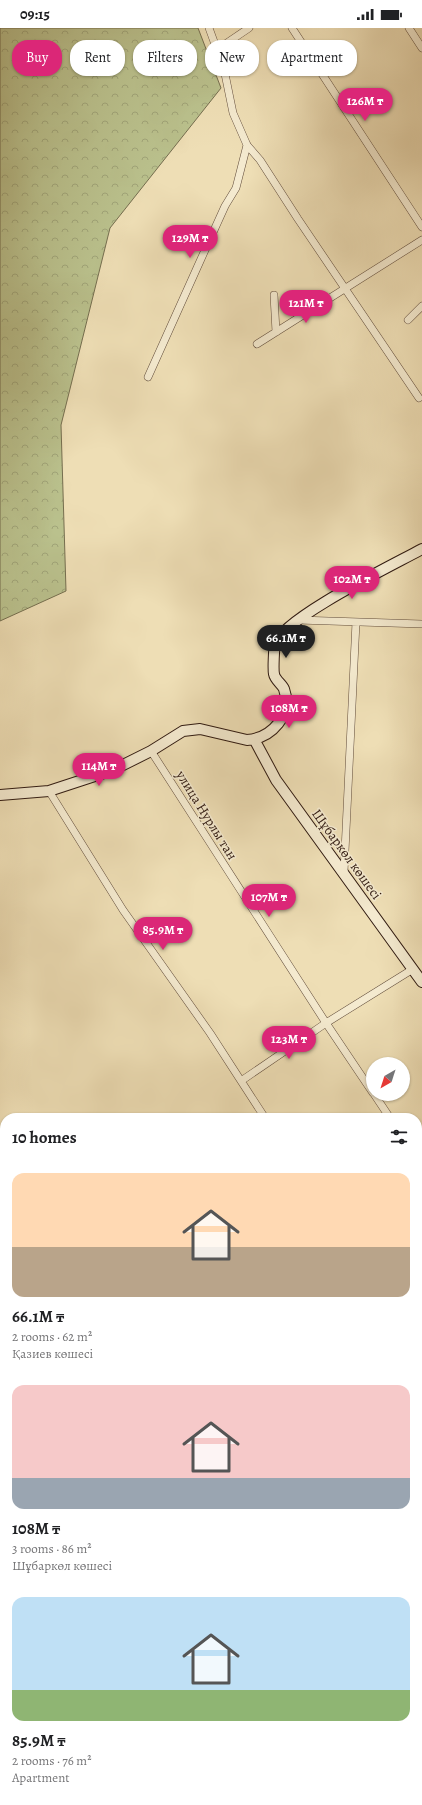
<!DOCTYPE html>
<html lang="en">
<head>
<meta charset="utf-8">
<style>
  :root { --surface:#fff; --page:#f6f6f6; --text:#202124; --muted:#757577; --accent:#db2777 }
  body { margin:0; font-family:Alegreya,serif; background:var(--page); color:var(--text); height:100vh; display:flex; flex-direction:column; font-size:15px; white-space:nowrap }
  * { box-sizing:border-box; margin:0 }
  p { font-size:13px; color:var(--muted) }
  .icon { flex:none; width:22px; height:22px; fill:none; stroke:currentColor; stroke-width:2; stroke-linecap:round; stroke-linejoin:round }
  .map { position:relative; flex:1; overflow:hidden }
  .side { position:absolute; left:0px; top:1085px; width:422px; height:692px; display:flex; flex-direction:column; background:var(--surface); border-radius:16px 16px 0 0; box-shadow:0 1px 3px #0004 }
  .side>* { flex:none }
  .banner { position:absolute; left:12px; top:12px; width:398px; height:36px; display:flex; gap:8px }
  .needle { width:26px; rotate:219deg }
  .fabs { position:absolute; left:366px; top:1029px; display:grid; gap:8px }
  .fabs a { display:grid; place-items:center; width:44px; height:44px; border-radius:50%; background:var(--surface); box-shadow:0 1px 3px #0004; font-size:20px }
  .price { position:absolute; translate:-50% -34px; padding:0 9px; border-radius:14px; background:var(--accent); color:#fff; font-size:13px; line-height:26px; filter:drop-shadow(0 1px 2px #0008) }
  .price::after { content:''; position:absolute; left:50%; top:24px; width:12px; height:9px; margin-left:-6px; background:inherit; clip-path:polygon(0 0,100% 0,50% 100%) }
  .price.current { background:#222; color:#fff }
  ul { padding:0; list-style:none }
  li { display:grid; align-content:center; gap:8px; height:212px; padding:0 12px }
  li span { display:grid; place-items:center; height:124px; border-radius:12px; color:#555 }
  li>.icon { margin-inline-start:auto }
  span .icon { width:72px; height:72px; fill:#fffc; stroke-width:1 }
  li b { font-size:17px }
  h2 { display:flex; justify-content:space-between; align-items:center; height:48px; padding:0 12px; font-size:17px }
  .tag { padding:0 14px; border-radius:16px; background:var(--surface); box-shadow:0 1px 3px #0004; font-size:14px; line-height:36px }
  .tag.current { background:var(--accent); color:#fff }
  .status { display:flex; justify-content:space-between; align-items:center; height:28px; padding:0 20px; background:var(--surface); direction:ltr }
  .status svg { height:11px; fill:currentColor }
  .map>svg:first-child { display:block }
</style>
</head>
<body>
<div class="status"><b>09:15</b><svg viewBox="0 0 49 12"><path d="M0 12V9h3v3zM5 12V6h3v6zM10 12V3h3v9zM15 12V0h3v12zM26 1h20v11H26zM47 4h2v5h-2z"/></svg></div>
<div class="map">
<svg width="422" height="1777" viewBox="0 0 422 1777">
  <defs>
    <pattern id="park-crowns" width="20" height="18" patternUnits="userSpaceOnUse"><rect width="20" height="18" fill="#bac18d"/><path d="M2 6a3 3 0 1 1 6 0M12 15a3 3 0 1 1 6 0" fill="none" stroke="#a0a579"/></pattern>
  </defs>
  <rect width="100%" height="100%" fill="#eedeb5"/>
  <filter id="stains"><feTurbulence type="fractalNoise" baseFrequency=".005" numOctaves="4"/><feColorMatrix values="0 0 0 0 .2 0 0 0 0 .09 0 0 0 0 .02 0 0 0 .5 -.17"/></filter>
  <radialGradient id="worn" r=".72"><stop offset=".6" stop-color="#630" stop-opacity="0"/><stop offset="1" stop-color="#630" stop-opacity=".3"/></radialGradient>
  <!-- park -->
  <path fill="url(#park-crowns)" stroke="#756e4f" d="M0 0H198L221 60 110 200 61 397 66 563 0 593Z"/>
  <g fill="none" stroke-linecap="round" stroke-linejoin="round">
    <defs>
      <path id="street" d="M209 0 224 41 233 85 247 117 260 132 298 191 419 370
        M292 0 422 199
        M409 0 422 20
        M218 21 249 0
        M274 267 276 304
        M408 292 422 278
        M257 316 422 212
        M148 349 201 231 225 178 236 160 247 117
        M298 592 422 596
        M151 723 326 995 373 1065
        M49 763 123 882 210 1005 265 1090
        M344 844 356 594
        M241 1053 326 995 413 941
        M374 1066 390 1090
        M417 1130 422 1137
        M417 1331 422 1339
        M417 1348 422 1345
        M417 1470 422 1466
        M417 1583 422 1580
        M417 1647 422 1655
        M0 1663 5 1659
        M204 1772 208 1777
        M266 1772 276 1776 284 1772
        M366 1772 369 1777
        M389 1777 397 1773 402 1777"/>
      <path id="secondary" d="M254 711 276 752 422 954
        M0 767 49 763 113 742 151 723 183 703 200 701 247 712C272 710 293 687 284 661 282 656 275 652 274 646 273 641 274 620 275 616 283 590 395 536 422 521"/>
      <path id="primary" d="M0 1517 5 1525
        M0 1534 5 1541
        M160 1772 163 1777
        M174 1772 178 1777"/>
    </defs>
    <!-- street casing -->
    <use href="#street" stroke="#604b3a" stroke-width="8"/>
    <!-- secondary casing -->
    <use href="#secondary" stroke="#301a11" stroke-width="12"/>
    <!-- primary casing -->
    <use href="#primary" stroke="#301a11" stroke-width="12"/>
    <!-- street -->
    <use href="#street" stroke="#f4eacf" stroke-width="7"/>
    <!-- secondary -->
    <use href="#secondary" stroke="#f4eacf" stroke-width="10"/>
    <!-- primary -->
    <use href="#primary" stroke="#e7bf7a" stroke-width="11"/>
  </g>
  <g text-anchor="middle" stroke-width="3" stroke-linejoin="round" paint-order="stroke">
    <!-- street labels -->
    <g font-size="14" fill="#301a11" stroke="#f4eacf">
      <text transform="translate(207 787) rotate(58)" y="5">улица Нурлы тан</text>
      <text transform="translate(347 826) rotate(54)" y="5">Шұбаркөл көшесі</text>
    </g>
  </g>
  <rect width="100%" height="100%" filter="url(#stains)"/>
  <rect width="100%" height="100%" fill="url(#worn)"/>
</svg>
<div class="fabs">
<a><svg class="needle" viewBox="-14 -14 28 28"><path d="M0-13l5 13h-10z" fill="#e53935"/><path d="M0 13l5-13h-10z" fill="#757577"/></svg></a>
</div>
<b class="price" style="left:365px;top:94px">126M ₸</b>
<b class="price" style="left:190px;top:231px">129M ₸</b>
<b class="price" style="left:306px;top:296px">121M ₸</b>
<b class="price" style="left:352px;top:572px">102M ₸</b>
<b class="price current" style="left:286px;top:631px">66.1M ₸</b>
<b class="price" style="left:289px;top:701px">108M ₸</b>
<b class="price" style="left:99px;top:759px">114M ₸</b>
<b class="price" style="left:269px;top:890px">107M ₸</b>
<b class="price" style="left:163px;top:923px">85.9M ₸</b>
<b class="price" style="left:289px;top:1032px">123M ₸</b>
<div class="banner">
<a class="tag current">Buy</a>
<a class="tag">Rent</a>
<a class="tag">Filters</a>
<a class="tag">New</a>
<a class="tag">Apartment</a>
</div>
<section class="side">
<h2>10 homes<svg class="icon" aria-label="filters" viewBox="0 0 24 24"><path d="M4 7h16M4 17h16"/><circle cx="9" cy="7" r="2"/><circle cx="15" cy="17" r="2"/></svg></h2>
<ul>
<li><span style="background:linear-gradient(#ffd9b3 60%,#b9a48a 0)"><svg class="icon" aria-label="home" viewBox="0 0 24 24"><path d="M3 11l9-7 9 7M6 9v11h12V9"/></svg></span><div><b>66.1M ₸</b><p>2 rooms · 62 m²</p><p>Қазиев көшесі</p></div></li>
<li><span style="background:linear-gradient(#f6c9c9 75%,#9aa5b1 0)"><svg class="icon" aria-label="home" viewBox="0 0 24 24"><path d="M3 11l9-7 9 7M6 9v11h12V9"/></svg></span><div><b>108M ₸</b><p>3 rooms · 86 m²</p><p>Шұбаркөл көшесі</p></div></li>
<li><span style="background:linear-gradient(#bfe0f5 75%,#8fb573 0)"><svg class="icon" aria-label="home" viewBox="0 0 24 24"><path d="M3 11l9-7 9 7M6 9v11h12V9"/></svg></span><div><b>85.9M ₸</b><p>2 rooms · 76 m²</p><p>Apartment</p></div></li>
</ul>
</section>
</div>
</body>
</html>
